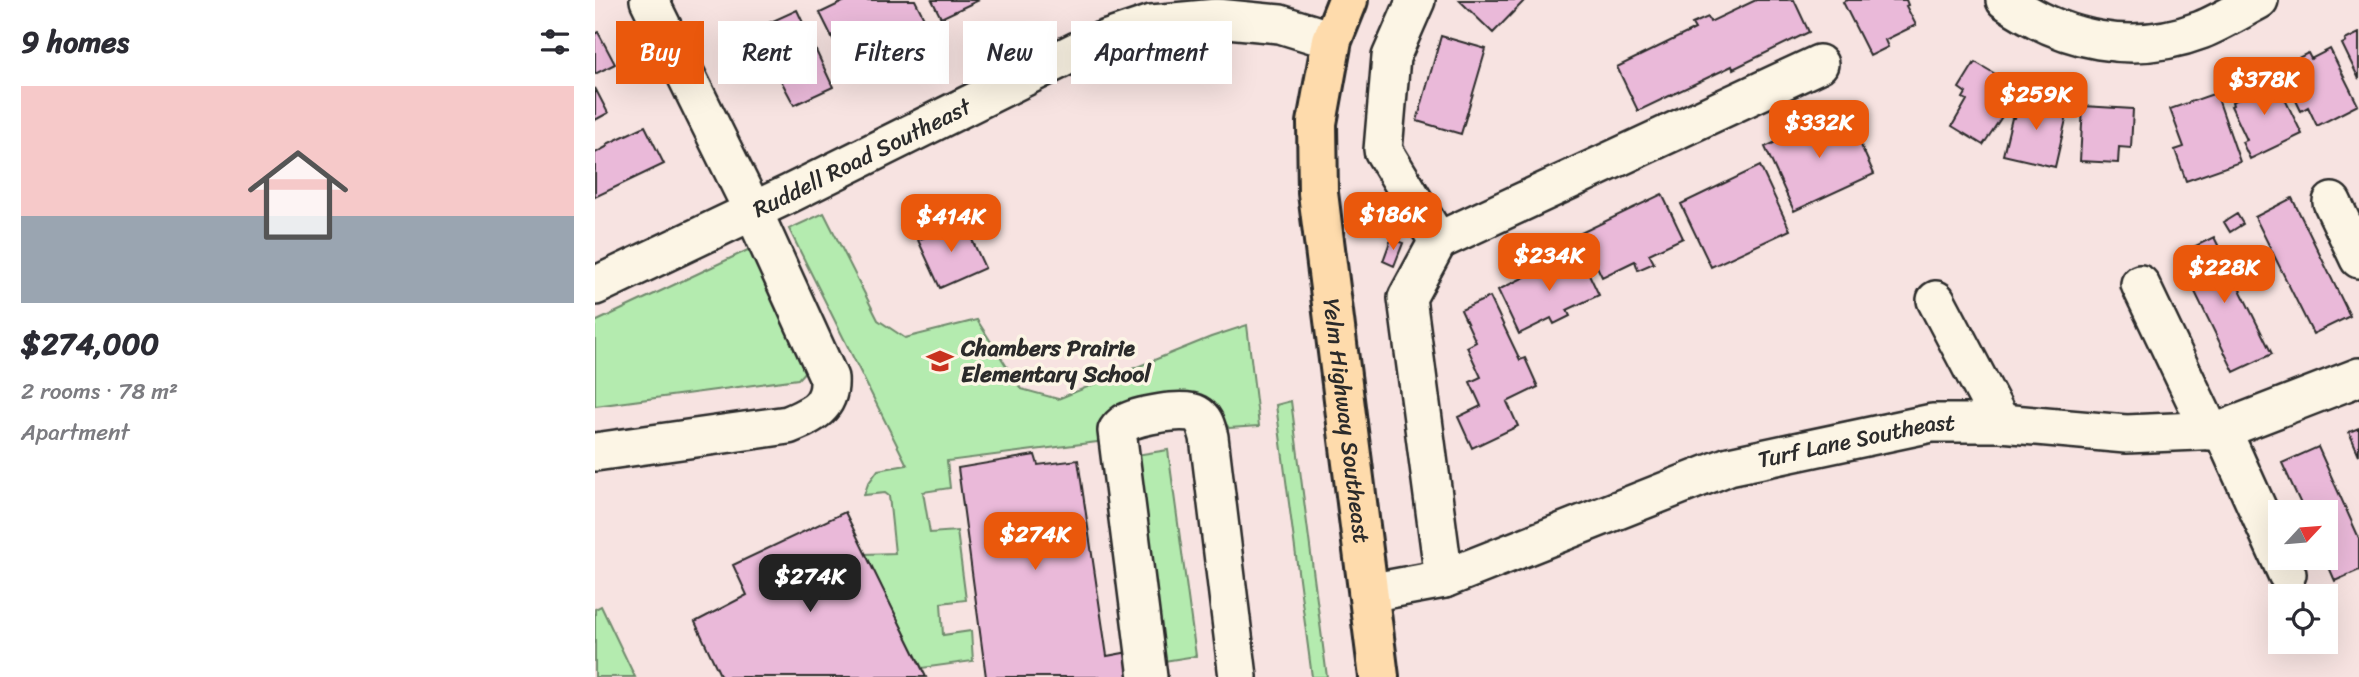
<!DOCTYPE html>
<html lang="en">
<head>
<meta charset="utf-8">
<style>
  :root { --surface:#fff; --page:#f2f2f3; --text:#2b2b33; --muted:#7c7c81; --line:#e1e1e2; --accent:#ea580c }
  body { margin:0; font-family:Sriracha,sans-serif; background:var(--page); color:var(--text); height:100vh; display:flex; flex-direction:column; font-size:26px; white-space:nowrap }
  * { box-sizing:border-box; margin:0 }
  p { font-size:23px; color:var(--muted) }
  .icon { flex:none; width:38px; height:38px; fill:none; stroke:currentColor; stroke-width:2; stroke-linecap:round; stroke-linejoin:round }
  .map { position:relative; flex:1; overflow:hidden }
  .side { display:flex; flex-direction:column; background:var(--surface); width:595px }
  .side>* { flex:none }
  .guide { position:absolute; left:21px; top:21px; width:665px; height:63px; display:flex; gap:14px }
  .needle { width:46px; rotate:64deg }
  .controls { position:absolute; left:1673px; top:500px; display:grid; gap:14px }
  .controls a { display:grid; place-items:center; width:70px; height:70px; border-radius:0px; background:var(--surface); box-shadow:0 7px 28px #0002; font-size:35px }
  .price { position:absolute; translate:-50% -60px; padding:0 16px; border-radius:14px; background:var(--accent); color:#fff; font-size:23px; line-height:46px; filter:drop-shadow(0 2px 4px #0008) }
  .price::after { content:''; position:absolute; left:50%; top:42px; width:21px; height:16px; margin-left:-10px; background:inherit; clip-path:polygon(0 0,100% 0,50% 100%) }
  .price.selected { background:#222; color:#fff }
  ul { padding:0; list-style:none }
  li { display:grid; align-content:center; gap:14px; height:371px; padding:0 21px }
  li+li { border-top:2px solid var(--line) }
  li span { display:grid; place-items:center; height:217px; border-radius:0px; color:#555 }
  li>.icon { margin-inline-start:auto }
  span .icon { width:126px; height:126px; fill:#fffc; stroke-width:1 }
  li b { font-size:30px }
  h2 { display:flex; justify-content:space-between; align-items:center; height:84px; padding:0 21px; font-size:30px }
  .pill { padding:0 24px; border-radius:0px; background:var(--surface); box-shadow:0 7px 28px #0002; font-size:24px; line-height:63px }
  .pill.selected { background:var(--accent); color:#fff }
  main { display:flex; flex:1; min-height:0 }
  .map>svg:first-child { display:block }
</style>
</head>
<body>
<main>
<section class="side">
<h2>9 homes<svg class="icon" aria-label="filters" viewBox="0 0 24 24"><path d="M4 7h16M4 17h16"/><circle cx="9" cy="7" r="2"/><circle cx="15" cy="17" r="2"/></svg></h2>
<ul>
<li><span style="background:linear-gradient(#f6c9c9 60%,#9aa5b1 0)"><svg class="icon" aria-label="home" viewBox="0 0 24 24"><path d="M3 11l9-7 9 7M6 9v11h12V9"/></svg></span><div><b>$274,000</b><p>2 rooms · 78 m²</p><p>Apartment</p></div></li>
</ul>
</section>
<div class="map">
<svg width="1764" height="677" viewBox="0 0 1764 677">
  <rect width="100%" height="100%" fill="#f7e3e1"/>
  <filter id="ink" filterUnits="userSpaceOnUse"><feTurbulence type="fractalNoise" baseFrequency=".0143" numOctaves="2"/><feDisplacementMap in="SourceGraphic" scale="14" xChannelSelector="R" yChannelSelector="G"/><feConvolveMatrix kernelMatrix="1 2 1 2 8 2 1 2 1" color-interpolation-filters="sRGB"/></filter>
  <g filter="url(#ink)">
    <!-- green -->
    <path fill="#b4ebaf" stroke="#708b6d" stroke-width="2" d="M229 213 283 320 310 338 382 320 426 389 463 399 616 337 652 325 664 426 634 428 617 404 585 394 540 399 519 410 510 441 352 461 355 488 328 492 335 533 362 531 371 600 346 603 348 635 376 631 378 661 327 668 270 554 300 553 294 496 290 493 269 495 273 484 283 470 312 465 194 229Z
      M155 249 162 254 214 367 203 379 0 406V322Z
      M696 401 732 677H717L681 405Z
      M573 450 601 656 569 661 541 455Z
      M6 606 40 677H0V609Z"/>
    <!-- building -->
    <path fill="#eab9d9" stroke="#2b2b2b" stroke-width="2" d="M252 0H320L331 22 284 45 292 60 257 77 225 13Z
      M337 0H384L346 18Z
      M864 0H930L898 33Z
      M1161 0H1199L1214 32 1138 69 1137 66 1043 111 1022 67 1100 29 1097 24 1113 17 1115 22Z
      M1252 0H1311L1313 5 1311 6 1321 25 1290 40 1293 47 1275 56 1248 2Z
      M202 10 238 87 199 105 174 58 167 61 154 32Z
      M3 32 20 64 0 74V34Z
      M1764 33V79L1747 44 1751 42 1750 40Z
      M846 36 891 49 866 134 822 121Z
      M1735 49 1763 105 1722 126 1713 107 1706 111 1685 67 1713 53 1716 59Z
      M1380 62 1409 79 1404 87 1408 89 1396 107 1408 115 1388 145 1357 126 1372 100 1368 98 1371 93 1364 88Z
      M1671 75 1676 86 1682 83 1707 134 1655 159 1647 142 1652 140 1636 106 1638 105 1637 102 1648 97 1643 88Z
      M0 88 13 113 0 120Z
      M1621 93 1645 162 1591 181 1580 150 1589 147 1575 109Z
      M1431 94 1461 101 1459 112 1472 115 1460 167 1408 155 1417 118H1420L1422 110 1427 111Z
      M1488 106 1538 109 1536 148 1524 147 1523 163 1485 161Z
      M1250 110 1279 174 1199 211 1170 147Z
      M50 126 69 164 0 197V153L13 146 12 144Z
      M1165 166 1195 230 1116 267 1086 204Z
      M1067 194 1088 238 1054 254 1059 263 1043 270 1040 261 1007 277 986 233Z
      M1697 198 1755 316 1718 334 1660 217Z
      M1642 214 1648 224 1635 232 1629 222Z
      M368 220 390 268 345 288 323 240Z
      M1619 237 1677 354 1639 372 1582 255Z
      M796 239 808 243 799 266 788 261Z
      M983 251 1004 295 972 310 975 316 959 324 956 318 924 334 903 290Z
      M895 297 925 360 930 358 943 387 912 402 923 426 877 448 863 417 886 406 875 382 886 377 872 347 881 342 866 310Z
      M1764 428V455L1754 432Z
      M1723 447 1764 538V570L1740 581 1730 558 1731 513H1710L1687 463Z
      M440 455 443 465 483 460 512 656 534 652 538 677H391L363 468Z
      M250 512 331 677H126L100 622 152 595 138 565Z"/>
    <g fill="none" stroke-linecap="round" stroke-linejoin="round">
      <defs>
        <g id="minor">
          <path d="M821 0 796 57 788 150 843 241 812 298 849 579"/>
          <path d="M1410 0C1468 41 1538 56 1606 30 1626 22 1645 10 1664 0"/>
          <path d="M1737 202 1764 259"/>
          <path d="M843 241 1224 64"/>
          <path d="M1545 284 1615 431"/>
          <path id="s1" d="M0 286 194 194 492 46 557 24 622 18 685 24 737 40"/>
          <path d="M1341 300 1406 423"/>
          <path d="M1627 430 1692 574"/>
          <path d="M0 452 193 425C217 415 236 407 234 378L158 211 54 0"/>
          <path id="s2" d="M773 593 849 579 1134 466 1337 423H1406L1531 434 1627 430 1764 377"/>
          <path d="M553 677 522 431C524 428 527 425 530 423 542 416 589 407 601 414 610 419 611 427 614 437L643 677"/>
        </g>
        <g id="major">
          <path id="s3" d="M753 0 737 40 722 123 723 193 784 677"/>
        </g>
      </defs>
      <!-- minor casing -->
      <use href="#minor" stroke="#2b2b2b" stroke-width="42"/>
      <!-- major casing -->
      <use href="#major" stroke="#2b2b2b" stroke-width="44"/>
      <!-- minor -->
      <use href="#minor" stroke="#fcf5e5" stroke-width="37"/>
      <!-- major -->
      <use href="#major" stroke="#fedbac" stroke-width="38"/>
    </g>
  </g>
  <!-- icons -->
  <defs>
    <symbol id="school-bare" viewBox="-9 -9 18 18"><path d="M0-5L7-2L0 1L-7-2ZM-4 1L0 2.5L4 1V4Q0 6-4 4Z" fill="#c8321e" stroke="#fcf5e5" stroke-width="2.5" paint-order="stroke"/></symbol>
  </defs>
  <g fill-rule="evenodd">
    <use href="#school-bare" x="326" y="342" width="38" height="38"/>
  </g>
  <g text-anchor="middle" stroke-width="7" stroke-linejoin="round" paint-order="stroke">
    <!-- street labels -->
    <g font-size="23" fill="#2b2b2b" stroke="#fcf5e5">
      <text dy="8" stroke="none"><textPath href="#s1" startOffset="296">Ruddell Road Southeast</textPath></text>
      <text dy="8" stroke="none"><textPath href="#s3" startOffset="427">Yelm Highway Southeast</textPath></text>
      <text dy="8" stroke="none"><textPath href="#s2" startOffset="514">Turf Lane Southeast</textPath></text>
    </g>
    <!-- poi labels -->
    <g font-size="23" font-weight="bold" fill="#2b2b2b" stroke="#fcf5e5" text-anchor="start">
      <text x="366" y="356">Chambers Prairie<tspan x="366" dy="26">Elementary School</tspan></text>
    </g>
  </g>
</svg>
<div class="controls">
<a><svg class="needle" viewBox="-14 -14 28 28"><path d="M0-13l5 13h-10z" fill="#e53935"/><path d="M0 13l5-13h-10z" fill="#7c7c81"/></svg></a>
<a><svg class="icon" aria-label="locate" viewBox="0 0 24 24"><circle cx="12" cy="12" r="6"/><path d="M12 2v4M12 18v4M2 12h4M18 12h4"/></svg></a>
</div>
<b class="price" style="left:1669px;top:117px">$378K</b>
<b class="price" style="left:1441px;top:132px">$259K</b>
<b class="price" style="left:1224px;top:160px">$332K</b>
<b class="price" style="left:798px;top:252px">$186K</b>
<b class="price" style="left:356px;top:254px">$414K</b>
<b class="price" style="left:954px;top:293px">$234K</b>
<b class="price" style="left:1629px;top:305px">$228K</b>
<b class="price" style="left:440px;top:572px">$274K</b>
<b class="price selected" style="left:215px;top:614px">$274K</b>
<div class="guide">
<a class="pill selected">Buy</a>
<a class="pill">Rent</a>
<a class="pill">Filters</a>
<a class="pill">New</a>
<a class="pill">Apartment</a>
</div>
</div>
</main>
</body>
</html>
